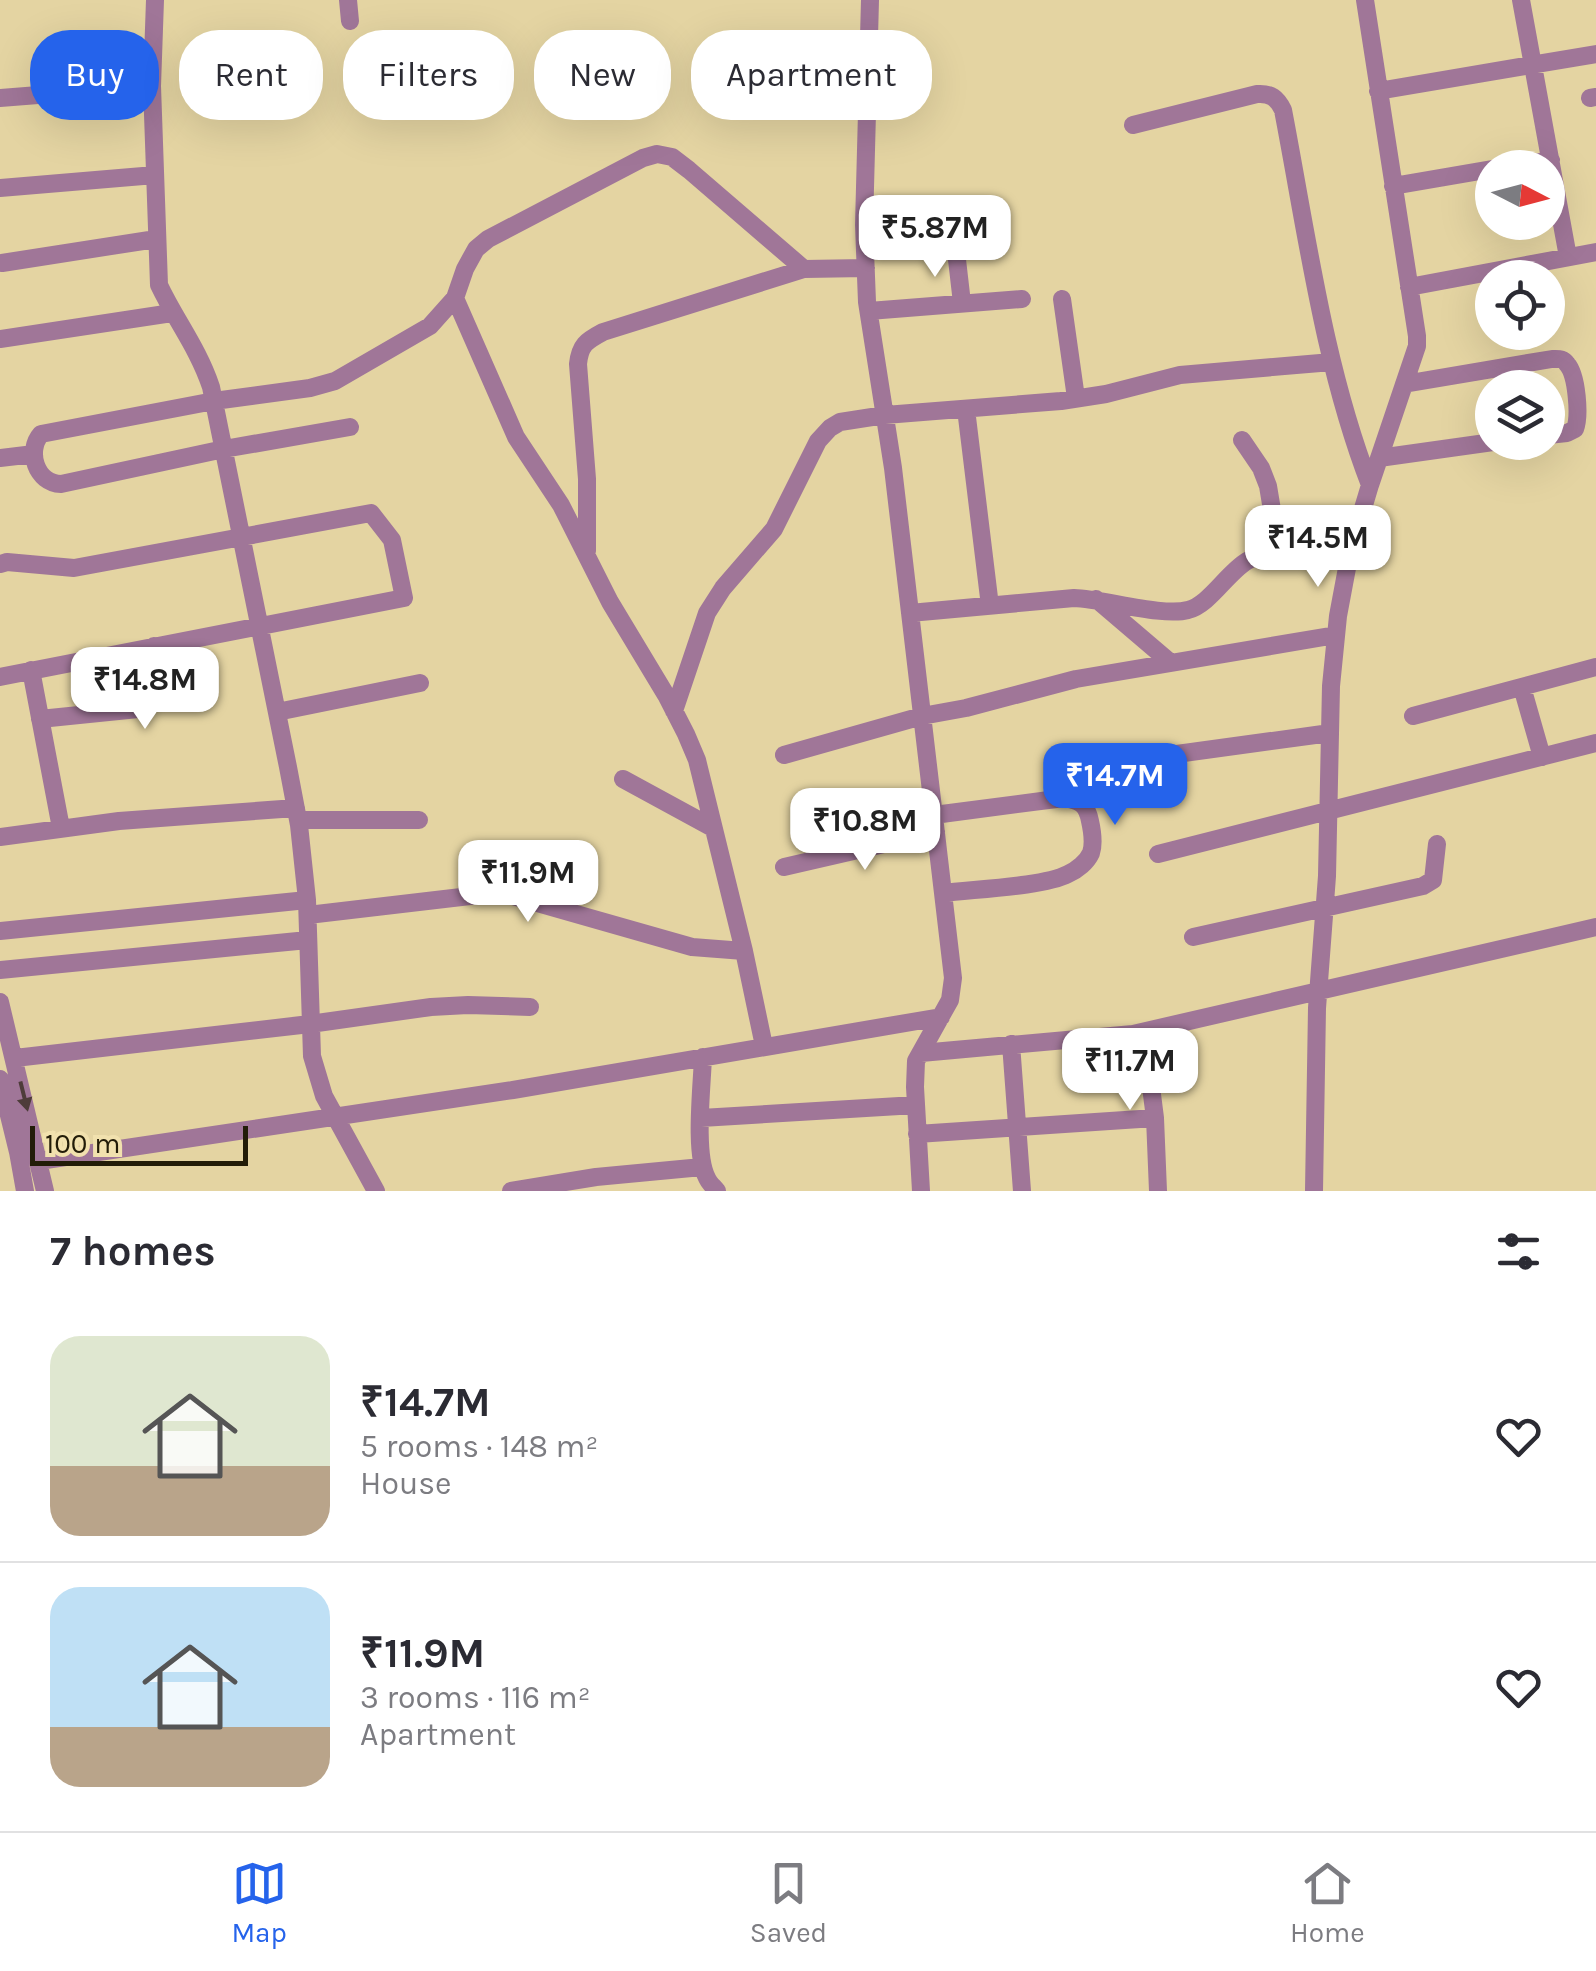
<!DOCTYPE html>
<html lang="en">
<head>
<meta charset="utf-8">
<style>
  :root { --surface:#fff; --page:#f2f2f3; --text:#2b2b33; --muted:#7c7c81; --line:#e1e1e2; --accent:#2563eb }
  body { margin:0; font-family:Karla,sans-serif; background:var(--page); color:var(--text); height:100vh; display:flex; flex-direction:column; font-size:38px; white-space:nowrap }
  * { box-sizing:border-box; margin:0 }
  p { font-size:32px; color:var(--muted) }
  .icon { flex:none; width:55px; height:55px; fill:none; stroke:currentColor; stroke-width:2; stroke-linecap:round; stroke-linejoin:round }
  .map { position:relative; height:1191px; overflow:hidden }
  .side { display:flex; flex-direction:column; background:var(--surface); flex:1 }
  .side>* { flex:none }
  .banner { position:absolute; left:30px; top:30px; width:1000px; height:90px; display:flex; gap:20px }
  .needle { width:65px; rotate:96deg }
  .controls { position:absolute; left:1475px; top:150px; display:grid; gap:20px }
  .controls a { display:grid; place-items:center; width:90px; height:90px; border-radius:50%; background:var(--surface); box-shadow:0 10px 40px #0002; font-size:50px }
  .scale { position:absolute; left:30px; bottom:25px; width:218px; box-sizing:border-box; padding-left:10px; border:5px solid #221c08; border-top:0; font-size:28px; line-height:35px; white-space:nowrap; color:#221c08; -webkit-text-stroke:8px #f1e1ae; paint-order:stroke }
  .price { position:absolute; translate:-50% -85px; padding:0 22px; border-radius:20px; background:#fff; color:#222; font-size:32px; line-height:65px; filter:drop-shadow(0 2px 5px #0008) }
  .price::after { content:''; position:absolute; left:50%; top:60px; width:30px; height:22px; margin-left:-15px; background:inherit; clip-path:polygon(0 0,100% 0,50% 100%) }
  .price.selected { background:var(--accent); color:#fff }
  ul { padding:0; list-style:none }
  li { display:flex; align-items:center; gap:30px; height:250px; padding:0 50px }
  li+li { border-top:2px solid var(--line) }
  li span { display:grid; place-items:center; flex:none; width:280px; height:200px; border-radius:30px; color:#555 }
  li>.icon { margin-inline-start:auto }
  span .icon { width:120px; height:120px; fill:#fffc; stroke-width:1 }
  li b { font-size:42px }
  h2 { display:flex; justify-content:space-between; align-items:center; height:120px; padding:0 50px; font-size:42px }
  .chip { padding:0 35px; border-radius:40px; background:var(--surface); box-shadow:0 10px 40px #0002; font-size:35px; line-height:90px }
  .chip.selected { background:var(--accent); color:#fff }
  .tabs { display:flex; justify-content:space-around; align-items:center; height:140px; border-top:2px solid var(--line); background:var(--surface); font-size:28px; color:var(--muted) }
  .tabs a { display:grid; justify-items:center; gap:5px }
  .tabs .selected { color:var(--accent) }
  .map>svg:first-child { display:block }
</style>
</head>
<body>
<div class="map">
<svg width="1596" height="1191" viewBox="0 0 1596 1191">
  <rect width="100%" height="100%" fill="#e4d4a2"/>
  <g fill="none" stroke-linecap="round" stroke-linejoin="round">
    <!-- minor -->
    <path stroke="#a07698" stroke-width="18" d="M155 0 152 86 159 285C176 321 198 348 211 387L288 767 299 825 307 900 312 1056 324 1096 376 1191
      M348 0 350 21
      M870 0 864 225 867 302 893 468 953 978 950 1000 916 1061 915 1087 921 1191
      M1521 0 1568 257
      M1378 91 1596 54
      M0 98 152 86
      M1590 98 1596 97
      M1133 125 1257 94C1271 93 1277 98 1283 110 1307 235 1324 366 1370 485
      M1504 168 1551 160
      M1393 186 1492 169
      M0 188 155 175
      M956 251 962 303
      M2 263 156 239
      M1409 287 1596 252
      M455 298 516 437 561 505 610 602 666 695 686 734 697 760 744 951 764 1046
      M1062 299 1076 398
      M869 311 1022 299
      M0 339 172 313
      M1404 384 1552 359C1559 359 1563 358 1567 364 1577 375 1580 416 1575 429L1567 433 1548 435
      M966 409 990 606
      M350 427 224 449 61 484C36 483 26 451 41 434L214 401 310 388 335 381 430 326 455 298 465 269 476 249 488 239 643 158 657 154 672 157 689 170 804 269
      M1242 440 1261 468 1268 486 1279 552
      M0 458 34 454
      M1379 458 1493 442
      M587 551V479L578 364C580 345 586 341 603 332L804 269 866 268
      M0 564 7 562 74 568 371 513 392 540 404 598 0 677
      M1096 599 1171 663
      M910 613 1074 598C1104 599 1163 617 1188 610 1209 605 1227 573 1247 561 1271 547 1324 545 1353 541
      M31 670 61 828
      M1522 687 1542 757
      M674 711 707 613 723 588 774 529 818 441 830 428 840 422 885 415 1061 401 1106 394 1180 375 1332 362
      M277 712 420 683
      M1413 716 1596 667
      M40 719 138 709 149 704 155 689 154 646
      M784 755 922 716 966 708 1076 679 1336 635
      M1104 764 1330 733
      M623 779 713 828
      M934 815 1064 798C1080 800 1087 805 1090 821 1092 830 1094 844 1091 853 1087 862 1077 870 1068 874 1043 887 973 889 943 893
      M298 820H419
      M0 837 119 821 296 808
      M1158 854 1596 743
      M784 867 936 832
      M308 915 487 894 509 895 692 947 744 951
      M0 931 307 900
      M1193 937 1423 886 1433 880 1437 844
      M0 970 308 940
      M0 1002 45 1191
      M1144 1032 1155 1118 1158 1191
      M1011 1044 1022 1191
      M921 1053 1133 1034 1596 927
      M703 1057C702 1086 694 1154 707 1178 709 1183 714 1187 717 1191
      M15 1058 310 1024 431 1007 468 1005 530 1007
      M0 1079 18 1152 25 1191
      M701 1118 916 1105
      M917 1134 1155 1118
      M39 1161 513 1090 941 1017
      M511 1191 596 1177 702 1167
      M1314 1191 1317 1008 1327 876 1331 686 1338 616 1350 552 1370 485 1417 346V336L1365 0"/>
  </g>
  <!-- one-way arrows -->
  <defs><path id="oneway-solid" d="M-6-.8H1V-3.2L6.5 0L1 3.2V.8H-6Z" transform="scale(2.5)"/></defs>
  <use fill="#4e3c3a" href="#oneway-solid" transform="translate(24 1096) rotate(76)"/>
</svg>
<div class="controls">
<a><svg class="needle" viewBox="-14 -14 28 28"><path d="M0-13l5 13h-10z" fill="#e53935"/><path d="M0 13l5-13h-10z" fill="#7c7c81"/></svg></a>
<a><svg class="icon" aria-label="locate" viewBox="0 0 24 24"><circle cx="12" cy="12" r="6"/><path d="M12 2v4M12 18v4M2 12h4M18 12h4"/></svg></a>
<a><svg class="icon" aria-label="layers" viewBox="0 0 24 24"><path d="M12 4l9 5-9 5-9-5zM3 14l9 5 9-5"/></svg></a>
</div>
<div class="scale">100 m</div>
<b class="price" style="left:935px;top:280px">₹5.87M</b>
<b class="price" style="left:1318px;top:590px">₹14.5M</b>
<b class="price" style="left:145px;top:732px">₹14.8M</b>
<b class="price selected" style="left:1115px;top:828px">₹14.7M</b>
<b class="price" style="left:865px;top:873px">₹10.8M</b>
<b class="price" style="left:528px;top:925px">₹11.9M</b>
<b class="price" style="left:1130px;top:1113px">₹11.7M</b>
<div class="banner">
<a class="chip selected">Buy</a>
<a class="chip">Rent</a>
<a class="chip">Filters</a>
<a class="chip">New</a>
<a class="chip">Apartment</a>
</div>
</div>
<section class="side">
<h2>7 homes<svg class="icon" aria-label="filters" viewBox="0 0 24 24"><path d="M4 7h16M4 17h16"/><circle cx="9" cy="7" r="2"/><circle cx="15" cy="17" r="2"/></svg></h2>
<ul>
<li><span style="background:linear-gradient(#dfe7d0 65%,#b9a48a 0)"><svg class="icon" aria-label="home" viewBox="0 0 24 24"><path d="M3 11l9-7 9 7M6 9v11h12V9"/></svg></span><div><b>₹14.7M</b><p>5 rooms · 148 m²</p><p>House</p></div><svg class="icon" aria-label="heart" viewBox="0 0 24 24"><path d="M12 20l-8-8c-3-5 5-10 8-4 3-6 11-1 8 4z"/></svg></li>
<li><span style="background:linear-gradient(#bfe0f5 70%,#b9a48a 0)"><svg class="icon" aria-label="home" viewBox="0 0 24 24"><path d="M3 11l9-7 9 7M6 9v11h12V9"/></svg></span><div><b>₹11.9M</b><p>3 rooms · 116 m²</p><p>Apartment</p></div><svg class="icon" aria-label="heart" viewBox="0 0 24 24"><path d="M12 20l-8-8c-3-5 5-10 8-4 3-6 11-1 8 4z"/></svg></li>
</ul>
</section>
<nav class="tabs">
<a class="selected"><svg class="icon" aria-label="map" viewBox="0 0 24 24"><path d="M3 6l6-2 6 2 6-2v14l-6 2-6-2-6 2zM9 4v14M15 6v14"/></svg>Map</a>
<a><svg class="icon" aria-label="saved" viewBox="0 0 24 24"><path d="M7 4h10v16l-5-4-5 4z"/></svg>Saved</a>
<a><svg class="icon" aria-label="home" viewBox="0 0 24 24"><path d="M3 11l9-7 9 7M6 9v11h12V9"/></svg>Home</a>
</nav>
</body>
</html>
